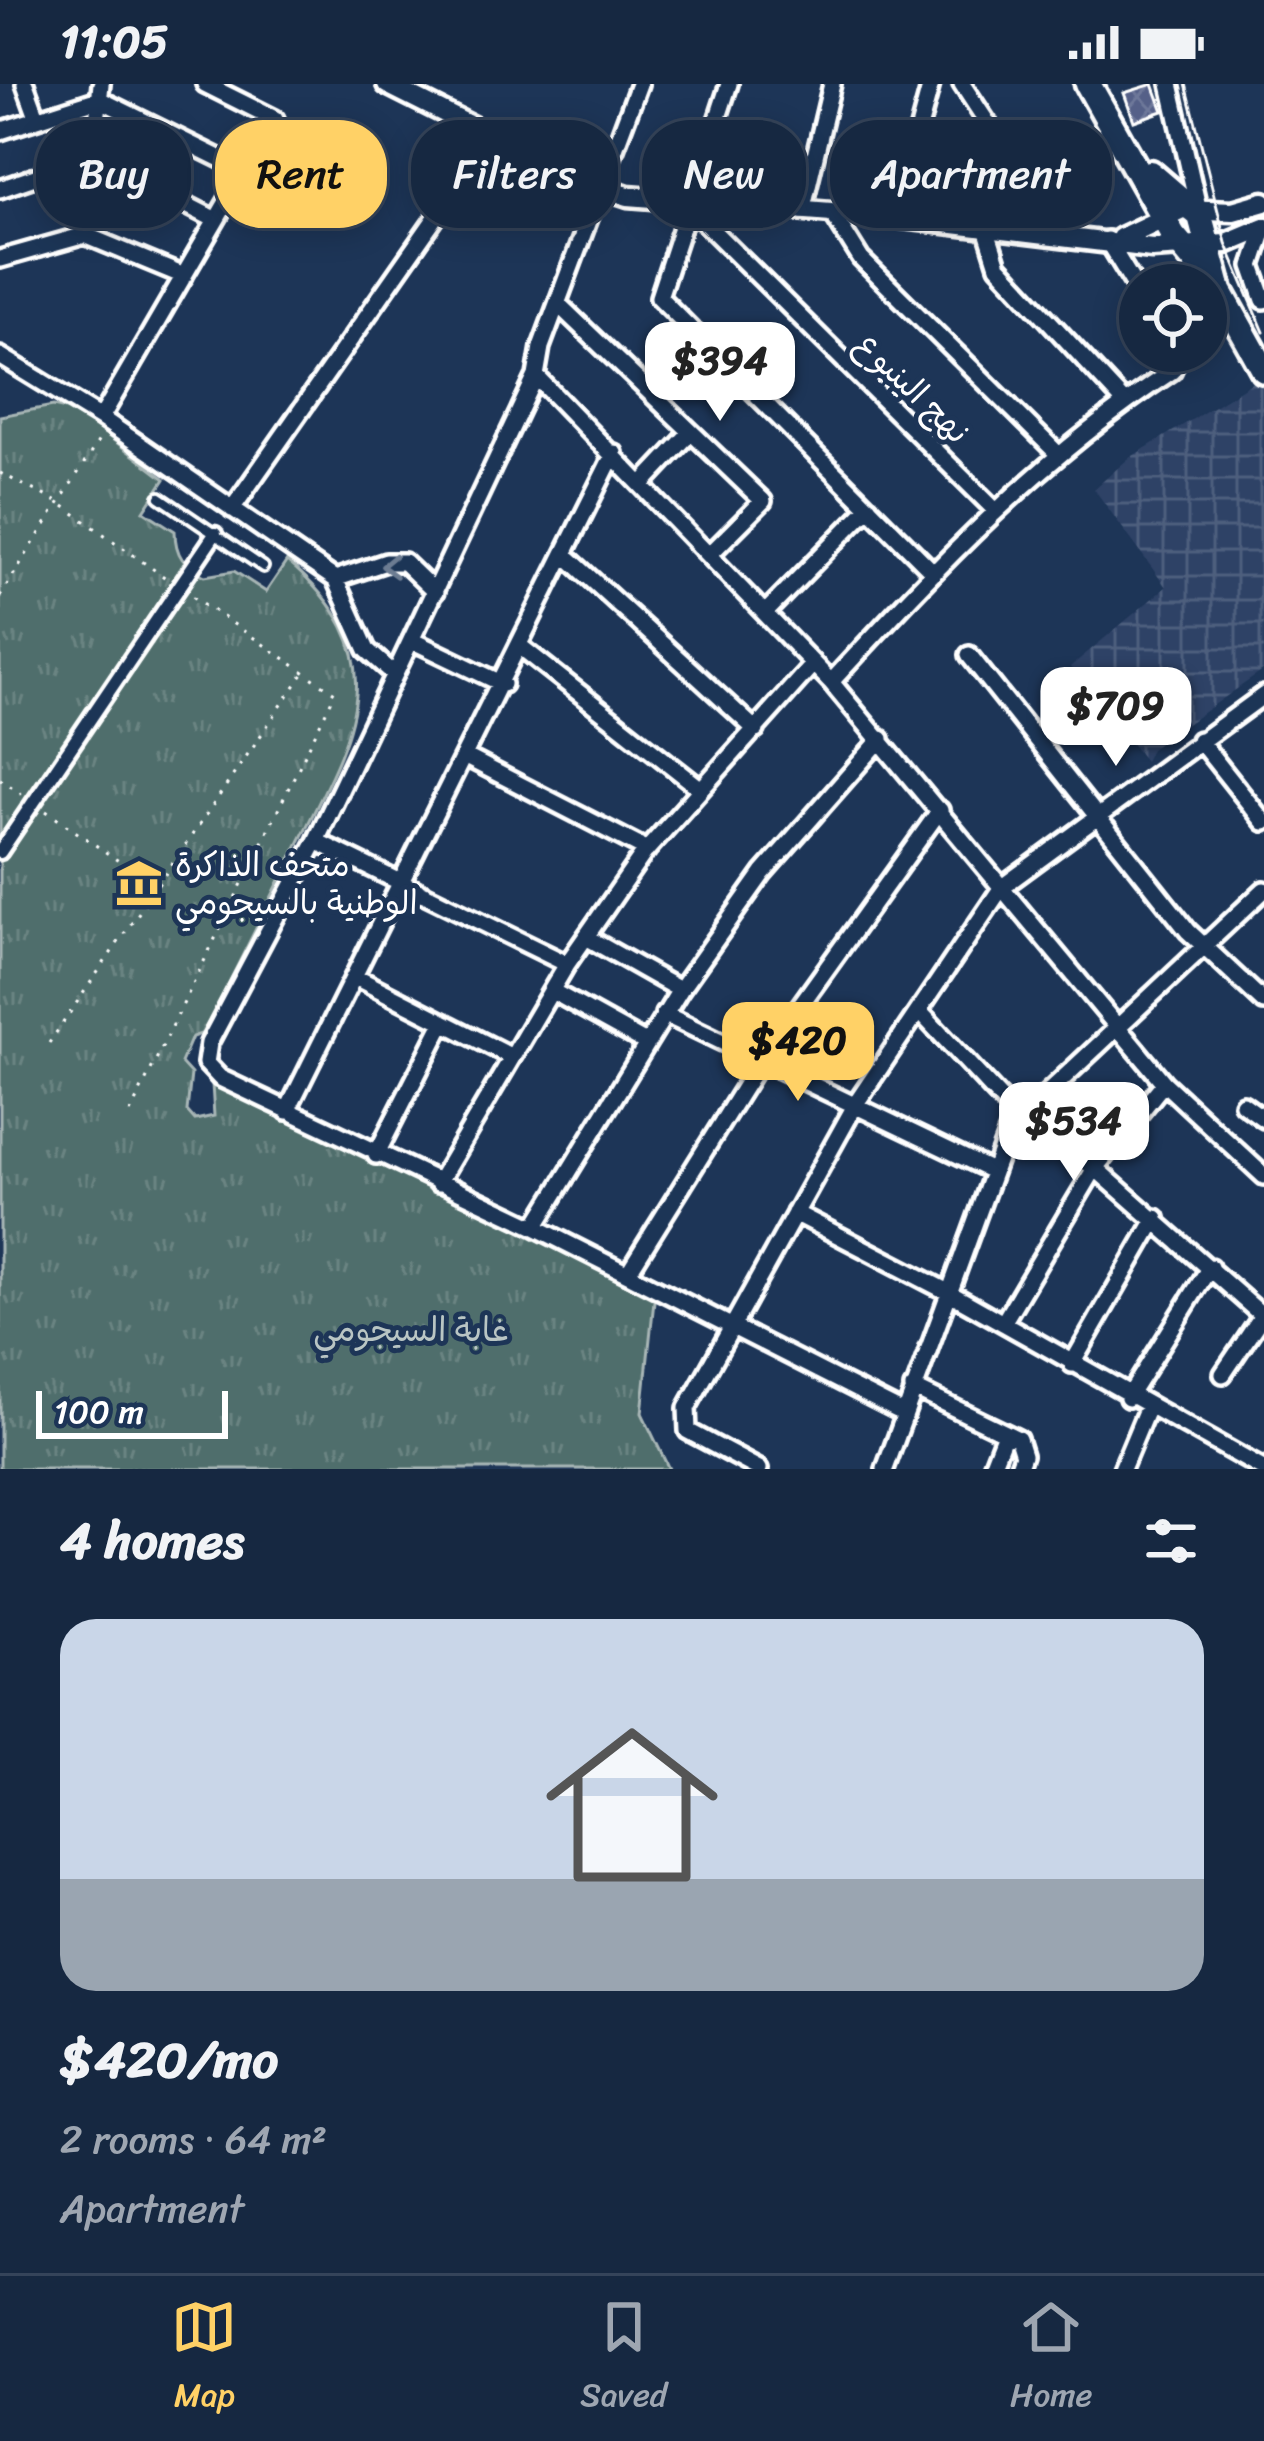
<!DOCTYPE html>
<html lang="en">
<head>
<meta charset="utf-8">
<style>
  :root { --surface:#162841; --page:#1f3048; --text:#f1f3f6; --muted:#9ea6b1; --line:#35445a; --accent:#ffd166 }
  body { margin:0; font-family:Sriracha,"Playpen Sans Arabic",sans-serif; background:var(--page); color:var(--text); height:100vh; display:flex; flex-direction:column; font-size:45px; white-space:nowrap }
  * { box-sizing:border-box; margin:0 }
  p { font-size:39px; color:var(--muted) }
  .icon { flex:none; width:66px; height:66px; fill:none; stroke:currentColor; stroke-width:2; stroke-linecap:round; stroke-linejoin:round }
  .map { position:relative; height:1385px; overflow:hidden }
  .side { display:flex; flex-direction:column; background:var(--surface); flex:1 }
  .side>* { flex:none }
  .guide { position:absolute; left:36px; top:36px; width:1194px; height:108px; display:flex; gap:24px }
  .controls { position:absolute; left:1119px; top:180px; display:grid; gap:24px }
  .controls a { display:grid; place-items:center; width:108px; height:108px; border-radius:50%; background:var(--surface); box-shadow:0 6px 30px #0003,0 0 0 3px var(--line); font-size:60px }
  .scale { position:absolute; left:36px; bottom:30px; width:192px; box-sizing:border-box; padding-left:12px; border:6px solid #fff; border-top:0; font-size:33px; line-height:42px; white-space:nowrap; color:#fff; -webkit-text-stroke:9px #1d3557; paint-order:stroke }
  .price { position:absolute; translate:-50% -102px; padding:0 27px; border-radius:24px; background:#fff; color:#222; font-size:39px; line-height:78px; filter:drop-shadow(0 3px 6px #0008) }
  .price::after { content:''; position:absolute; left:50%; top:72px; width:36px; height:27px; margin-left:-18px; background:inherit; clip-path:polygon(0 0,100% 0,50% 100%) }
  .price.selected { background:var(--accent); color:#111 }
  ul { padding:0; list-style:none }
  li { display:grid; align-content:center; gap:24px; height:636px; padding:0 60px }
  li+li { border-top:3px solid var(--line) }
  li span { display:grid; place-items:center; height:372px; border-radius:36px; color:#555 }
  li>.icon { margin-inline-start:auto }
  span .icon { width:216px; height:216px; fill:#fffc; stroke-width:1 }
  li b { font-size:51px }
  h2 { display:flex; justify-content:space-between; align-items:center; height:144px; padding:0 60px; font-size:51px }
  .chip { padding:0 42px; border-radius:48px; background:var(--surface); box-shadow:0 6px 30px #0003,0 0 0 3px var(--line); font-size:42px; line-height:108px }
  .chip.selected { background:var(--accent); color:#111 }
  .status { display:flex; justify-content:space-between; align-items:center; height:84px; padding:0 60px; background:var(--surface); direction:ltr }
  .status svg { height:33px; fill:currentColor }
  .dock { display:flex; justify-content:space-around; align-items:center; height:168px; border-top:3px solid var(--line); background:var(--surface); font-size:33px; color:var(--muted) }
  .dock a { display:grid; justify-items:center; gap:6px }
  .dock .selected { color:var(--accent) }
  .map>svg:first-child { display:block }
</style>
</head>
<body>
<div class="status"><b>11:05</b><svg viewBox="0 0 49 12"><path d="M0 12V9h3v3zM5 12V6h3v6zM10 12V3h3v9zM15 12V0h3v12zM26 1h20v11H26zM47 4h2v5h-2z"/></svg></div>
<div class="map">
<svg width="1264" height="1385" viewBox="0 0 1264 1385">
  <defs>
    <pattern id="industrial-grid" width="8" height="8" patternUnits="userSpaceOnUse" patternTransform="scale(3)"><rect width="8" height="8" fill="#2e4266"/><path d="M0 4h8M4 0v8" fill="none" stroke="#4d5e7d"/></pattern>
    <pattern id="grass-tufts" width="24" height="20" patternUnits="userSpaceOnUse" patternTransform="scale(3)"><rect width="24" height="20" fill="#506e6c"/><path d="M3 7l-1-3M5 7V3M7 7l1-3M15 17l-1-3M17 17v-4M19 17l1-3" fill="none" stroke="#6a8482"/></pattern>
    <pattern id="building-cross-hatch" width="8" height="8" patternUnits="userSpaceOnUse" patternTransform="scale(3)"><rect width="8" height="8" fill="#556088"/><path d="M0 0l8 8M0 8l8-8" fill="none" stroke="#6e789a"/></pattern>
  </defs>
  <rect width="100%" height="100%" fill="#1d3557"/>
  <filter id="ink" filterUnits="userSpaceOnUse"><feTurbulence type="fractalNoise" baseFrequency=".00833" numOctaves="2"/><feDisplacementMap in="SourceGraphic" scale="24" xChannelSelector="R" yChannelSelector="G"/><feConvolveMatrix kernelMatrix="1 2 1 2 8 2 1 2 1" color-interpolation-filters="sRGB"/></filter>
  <g filter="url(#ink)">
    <!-- industrial -->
    <path fill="url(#industrial-grid)" d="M1258 295 1264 305V586L1151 665 1145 677 1070 583 1166 503 1094 405 1128 375Z"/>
    <!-- grass -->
    <path fill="url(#grass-tufts)" stroke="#a8b6b6" stroke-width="3" d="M53 322 75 327 165 395 144 427 175 447C175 471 184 482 205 492L234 487 266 508 287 477C404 575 350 655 294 768 264 828 234 889 204 949L192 953 181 979 191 990 187 1027 195 1036 214 1032 212 1000 656 1198 642 1329 669 1385H0V332Z"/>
    <!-- building -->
    <path fill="url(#building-cross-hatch)" stroke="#fff" stroke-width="3" d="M1153 0 1163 27 1134 37 1124 9Z"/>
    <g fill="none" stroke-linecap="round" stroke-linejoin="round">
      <defs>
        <path id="service" d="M160 413 263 483"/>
        <path id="pedestrian" d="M0 768 215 450"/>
        <path id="minor" d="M25 0 37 33
          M639 0 541 263 536 292 316 757 209 959 206 979 220 994 535 1143 903 1329
          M729 0 659 213 933 488
          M962 0 1062 153
          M1170 0 1200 132
          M0 47 99 15 245 87
          M460 102 531 73
          M0 105 93 73 216 136
          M693 117 705 139 995 426
          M802 127 832 0
          M833 130 861 175 1056 368
          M895 133 931 0
          M986 144 998 182 1124 318
          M1264 146 1252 182 1264 216
          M85 151 101 0
          M1107 156 1140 210
          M0 175 85 151 184 192
          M559 221 763 417 711 469
          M0 272 101 334 335 495 367 566 393 589
          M536 292 831 598 1164 999 1264 1092
          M101 334 275 35 205 0
          M643 399 691 348
          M232 425 457 103 474 62 473 44
          M565 471 756 646
          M335 495 386 478H404L435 508
          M766 528 869 423
          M411 556 503 600
          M521 563 701 705
          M969 571 1188 847 1264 918
          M831 598C940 480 1037 376 1172 287L1181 267
          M1199 656 1264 738
          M466 673 647 766
          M316 757 567 880
          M586 853 680 906
          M357 894 512 973
          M552 907 646 959
          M920 928 1019 1034 1095 1084 1264 1233
          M664 930 992 1087
          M1243 1020 1264 1035
          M287 1027 614 369
          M376 1071 443 939
          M438 1099 567 880 644 769 813 580
          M795 1129 946 1207 1263 1385
          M535 1143 680 906 763 789 881 655
          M628 1189 761 976 940 726
          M1003 1239 1095 1084 1164 999
          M1072 1280 1156 1134
          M1223 1290 1264 1229
          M913 1304 1018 1355 1023 1371 1018 1385
          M1128 1314 1210 1183
          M759 1385 688 1347 687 1324 857 1018 1002 803 1264 611
          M885 1385 1009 1045 1264 806
          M991 1385 1005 1349
          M1122 1385 1147 1325"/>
        <path id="tertiary" d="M387 0 574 94 628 112 895 133 1152 164 1226 159 1264 143
          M1121 154 1182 125 1233 127 1264 118"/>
        <path id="primary" d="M1088 0 1173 151 1220 207 1264 286
          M1150 89 1200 132 1220 207"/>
      </defs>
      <!-- service casing -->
      <use href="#service" stroke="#fff" stroke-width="16"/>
      <!-- pedestrian casing -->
      <use href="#pedestrian" stroke="#fff" stroke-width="21"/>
      <!-- minor casing -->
      <use href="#minor" stroke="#fff" stroke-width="24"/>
      <!-- tertiary casing -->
      <use href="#tertiary" stroke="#fff" stroke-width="27"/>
      <!-- primary casing -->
      <use href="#primary" stroke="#fff" stroke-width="33"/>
      <!-- path -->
      <path stroke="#fff" stroke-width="3" stroke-dasharray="3 9" stroke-linecap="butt" d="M0 389 61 420 170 497
        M0 512 99 356
        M0 695 23 711
        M46 727 152 800
        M49 959 303 590
        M130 1029 335 609 188 509"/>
      <!-- service -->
      <use href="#service" stroke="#1d3557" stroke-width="8"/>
      <!-- pedestrian -->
      <use href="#pedestrian" stroke="#1d3557" stroke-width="12"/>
      <!-- minor -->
      <use href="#minor" stroke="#1d3557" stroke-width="15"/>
      <!-- tertiary -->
      <use href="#tertiary" stroke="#1d3557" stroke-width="18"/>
      <!-- primary -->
      <use href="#primary" stroke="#1d3557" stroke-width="24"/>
      <!-- tram -->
      <path stroke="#fff" stroke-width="3" d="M1186 0 1226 159 1264 248"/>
    </g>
    <!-- one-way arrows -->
    <defs><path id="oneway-chevron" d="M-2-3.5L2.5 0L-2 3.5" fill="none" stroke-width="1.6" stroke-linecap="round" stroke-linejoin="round" transform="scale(3)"/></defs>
    <use stroke="#6c7c92" href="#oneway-chevron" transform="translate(390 482) rotate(178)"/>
  </g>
  <!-- icons -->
  <defs>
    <symbol id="museum-bare" viewBox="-9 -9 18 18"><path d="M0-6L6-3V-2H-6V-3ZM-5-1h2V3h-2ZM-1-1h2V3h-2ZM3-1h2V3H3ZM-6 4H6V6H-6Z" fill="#ffd166" stroke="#1d3557" stroke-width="2.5" paint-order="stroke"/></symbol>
  </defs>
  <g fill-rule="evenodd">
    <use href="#museum-bare" x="106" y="766" width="66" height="66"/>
  </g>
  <g text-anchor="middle" stroke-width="10" stroke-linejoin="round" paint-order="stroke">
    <!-- street labels -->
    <g font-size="33" fill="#fff" stroke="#1d3557">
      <text transform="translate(913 303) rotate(44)" y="12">نهج الينبوع</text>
    </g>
    <!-- poi labels -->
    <g font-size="33" fill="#fff" stroke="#1d3557" text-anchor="start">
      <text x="175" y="792">متحف الذاكرة<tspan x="175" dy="38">الوطنية بالسيجومي</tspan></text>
    </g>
    <!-- park labels -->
    <g font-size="33" fill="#b9c5c4" stroke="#1d3557">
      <text x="411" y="1257">غابة السيجومي</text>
    </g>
  </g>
</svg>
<div class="controls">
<a><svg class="icon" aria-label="locate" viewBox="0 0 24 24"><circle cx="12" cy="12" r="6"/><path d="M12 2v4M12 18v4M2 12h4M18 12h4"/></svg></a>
</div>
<div class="scale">100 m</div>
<b class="price" style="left:720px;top:340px">$394</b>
<b class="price" style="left:1116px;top:685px">$709</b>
<b class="price selected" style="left:798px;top:1020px">$420</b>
<b class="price" style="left:1074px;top:1100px">$534</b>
<div class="guide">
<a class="chip">Buy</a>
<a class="chip selected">Rent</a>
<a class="chip">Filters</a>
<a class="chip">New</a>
<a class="chip">Apartment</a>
</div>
</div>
<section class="side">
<h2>4 homes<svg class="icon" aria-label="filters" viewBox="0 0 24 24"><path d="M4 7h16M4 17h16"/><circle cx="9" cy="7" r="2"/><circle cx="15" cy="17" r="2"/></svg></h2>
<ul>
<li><span style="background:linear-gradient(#c9d6e8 70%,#9aa5b1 0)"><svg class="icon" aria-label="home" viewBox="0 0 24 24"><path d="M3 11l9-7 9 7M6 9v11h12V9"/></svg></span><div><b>$420/mo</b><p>2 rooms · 64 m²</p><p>Apartment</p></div></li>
</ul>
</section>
<nav class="dock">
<a class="selected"><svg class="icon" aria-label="map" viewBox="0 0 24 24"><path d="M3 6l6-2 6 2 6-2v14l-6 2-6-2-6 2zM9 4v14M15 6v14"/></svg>Map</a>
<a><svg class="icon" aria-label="saved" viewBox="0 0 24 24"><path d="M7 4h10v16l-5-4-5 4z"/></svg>Saved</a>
<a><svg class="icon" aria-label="home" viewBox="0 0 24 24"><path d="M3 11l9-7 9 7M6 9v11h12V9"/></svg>Home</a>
</nav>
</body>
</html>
